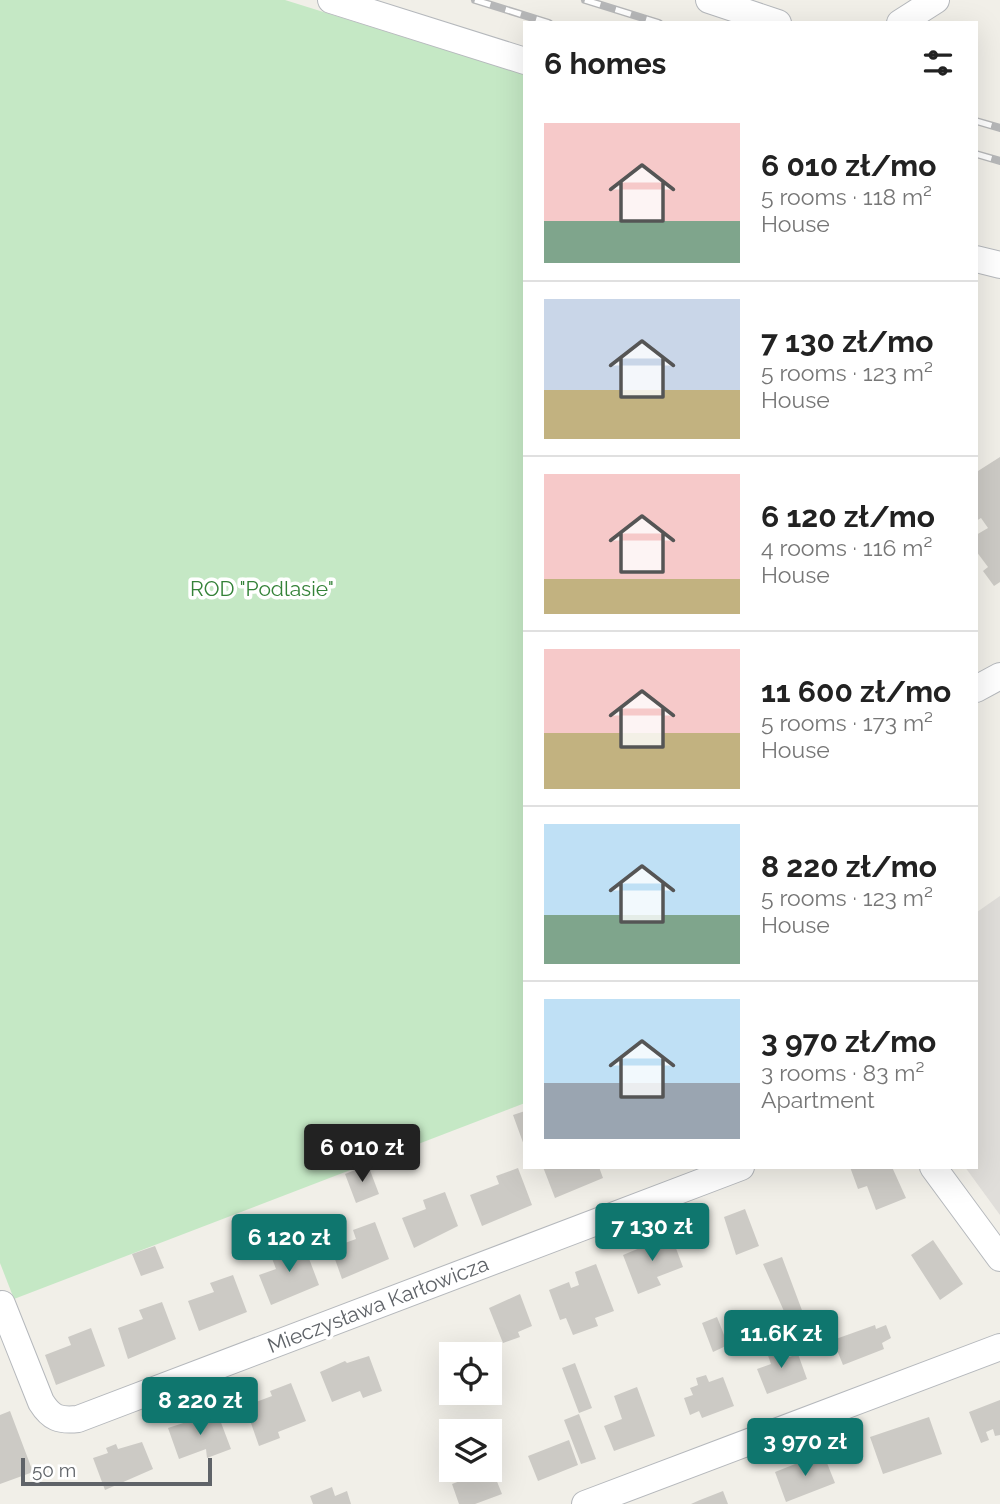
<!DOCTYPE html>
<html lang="en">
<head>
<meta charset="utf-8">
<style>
  :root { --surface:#fff; --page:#f2f2f2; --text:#222; --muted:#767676; --line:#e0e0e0; --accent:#0f766e }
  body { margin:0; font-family:Raleway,sans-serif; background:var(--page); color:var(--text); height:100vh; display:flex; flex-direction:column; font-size:26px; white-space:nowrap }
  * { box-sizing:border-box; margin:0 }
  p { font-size:23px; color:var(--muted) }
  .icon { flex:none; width:38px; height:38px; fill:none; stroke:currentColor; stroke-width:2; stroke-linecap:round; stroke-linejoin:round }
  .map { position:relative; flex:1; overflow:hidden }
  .details { position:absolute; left:523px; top:21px; width:455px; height:1148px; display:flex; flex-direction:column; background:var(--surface); border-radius:0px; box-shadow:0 7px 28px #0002 }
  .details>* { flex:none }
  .fabs { position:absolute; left:439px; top:1342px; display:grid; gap:14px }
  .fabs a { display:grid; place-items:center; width:63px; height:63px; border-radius:0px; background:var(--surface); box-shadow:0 7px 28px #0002; font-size:35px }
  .scale { position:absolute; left:21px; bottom:18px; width:191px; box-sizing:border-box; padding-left:7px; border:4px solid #5f6368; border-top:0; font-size:19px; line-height:24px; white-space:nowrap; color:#5f6368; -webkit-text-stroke:5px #fff; paint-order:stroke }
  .price { position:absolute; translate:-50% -60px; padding:0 16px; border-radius:7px; background:var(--accent); color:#fff; font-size:23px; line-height:46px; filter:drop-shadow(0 2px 4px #0008) }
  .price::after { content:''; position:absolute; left:50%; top:42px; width:21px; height:16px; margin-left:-10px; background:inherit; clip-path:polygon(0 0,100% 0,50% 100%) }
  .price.current { background:#222; color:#fff }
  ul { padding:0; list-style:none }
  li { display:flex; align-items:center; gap:21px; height:175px; padding:0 21px }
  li+li { border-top:2px solid var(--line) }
  li span { display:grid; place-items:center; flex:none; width:196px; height:140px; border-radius:0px; color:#555 }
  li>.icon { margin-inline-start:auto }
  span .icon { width:84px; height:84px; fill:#fffc; stroke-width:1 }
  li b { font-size:30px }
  h2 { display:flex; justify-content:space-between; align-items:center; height:84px; padding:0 21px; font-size:30px }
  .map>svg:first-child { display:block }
</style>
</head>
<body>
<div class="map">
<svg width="1000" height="1504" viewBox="0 0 1000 1504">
  <rect width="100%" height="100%" fill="#f1efe8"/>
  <!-- industrial -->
  <path fill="#e0deda" d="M1000 896V1215L965 1167H976L977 912Z"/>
  <!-- green -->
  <path fill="#c5e8c5" d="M0 0H285L525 75V1103L14 1299 0 1263Z"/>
  <!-- building -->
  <path fill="#cccac5" d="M1000 457V582L994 586 983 571 988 567 976 551V535L988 528 981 518 976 521V468L978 471Z
    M525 1111V1148L513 1115Z
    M368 1165 379 1194 356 1203 345 1174Z
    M543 1167H599L603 1178 555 1198Z
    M850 1167H892L906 1198 876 1210 867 1186 858 1189Z
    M518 1168 532 1205 482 1226 470 1195 499 1184 496 1176Z
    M445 1192 458 1226 414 1248 402 1218 426 1209 423 1200Z
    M745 1209 759 1246 736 1255 724 1217Z
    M375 1222 389 1259 342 1279 331 1248 356 1239 353 1230Z
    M671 1235 683 1267 657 1277 661 1285 638 1294 623 1255Z
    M933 1240 963 1284 940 1300 911 1255Z
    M296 1243 299 1250 305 1248 319 1285 271 1305 259 1275 276 1269 270 1253Z
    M155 1246 164 1268 141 1276 132 1254Z
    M782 1257 806 1321 791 1327 763 1264Z
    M596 1264 614 1311 595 1318 598 1326 573 1335 566 1318 560 1320 549 1290 569 1282 571 1288 579 1285 575 1272Z
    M233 1275 247 1312 199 1331 188 1301 214 1292 210 1283Z
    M520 1294 532 1326 518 1332 520 1337 503 1343 489 1308Z
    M162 1302 176 1339 128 1359 118 1328 143 1319 139 1310Z
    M717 1317 728 1345 713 1352 702 1323Z
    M875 1325 876 1329 886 1325 891 1338 882 1343 884 1349 843 1365 833 1340Z
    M91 1328 105 1366 56 1385 45 1355 71 1345 68 1337Z
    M781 1344 786 1358 798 1354 807 1379 767 1394 757 1369 771 1364 766 1350Z
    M369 1356 382 1391 363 1398 360 1391 332 1402 320 1372 345 1361 347 1363Z
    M575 1363 592 1408 579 1413 562 1368Z
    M706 1375 709 1382 723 1377 734 1406 702 1418 699 1411 690 1415 684 1398 693 1395 690 1388 698 1385 696 1378Z
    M291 1383 306 1421 278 1432 280 1438 259 1446 245 1406 272 1396 270 1391Z
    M637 1387 655 1436 614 1451 604 1426 622 1419 614 1396Z
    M1000 1400V1435L995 1436 993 1429 986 1432 989 1440 981 1443 969 1412Z
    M10 1411 33 1472 0 1484V1415Z
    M217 1412 231 1449 207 1458 206 1449 179 1459 168 1428Z
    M579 1414 596 1459 581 1464 564 1420Z
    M929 1417 942 1454 883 1474 870 1437Z
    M569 1440 578 1465 538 1481 528 1456Z
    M142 1442 153 1469 105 1490 93 1458 108 1453 106 1448 116 1444 118 1449Z
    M823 1453 835 1483 786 1502 775 1472Z
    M492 1469 502 1494 475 1504H459L452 1484Z
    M332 1487 335 1496 347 1491 351 1504H313L310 1496Z
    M723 1491 728 1504H691L700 1500Z"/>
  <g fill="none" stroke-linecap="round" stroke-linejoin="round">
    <defs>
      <path id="minor" d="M331 0 525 61
        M709 0 778 23
        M900 23 936 0
        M976 259 1000 265
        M976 689 1000 676
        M933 1167 1000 1258
        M2 1304 41 1402C51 1418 59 1421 78 1419L741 1167
        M585 1504 1000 1347"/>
    </defs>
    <!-- minor casing -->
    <use href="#minor" stroke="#b5b8bc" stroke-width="28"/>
    <!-- minor -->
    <use href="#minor" stroke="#fff" stroke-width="26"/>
    <defs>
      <path id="rail" d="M475 0 549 23
        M585 0 659 23
        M976 121 1000 128
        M976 154 1000 161"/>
    </defs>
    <!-- rail casing -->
    <use href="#rail" stroke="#b6b7b8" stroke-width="8"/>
    <!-- rail -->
    <use href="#rail" stroke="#fff" stroke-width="5" stroke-dasharray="16" stroke-linecap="butt"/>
  </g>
  <g text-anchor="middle" stroke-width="7" stroke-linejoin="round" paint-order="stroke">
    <!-- park labels -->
    <g font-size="21" fill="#348238" stroke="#fff">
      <text x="262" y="596">ROD "Podlasie"</text>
    </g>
    <!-- street labels -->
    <g font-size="21" fill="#5f6368" stroke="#fff">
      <text transform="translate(378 1305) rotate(-21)" y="7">Mieczysława Karłowicza</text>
    </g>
  </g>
</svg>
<div class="fabs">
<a><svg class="icon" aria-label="locate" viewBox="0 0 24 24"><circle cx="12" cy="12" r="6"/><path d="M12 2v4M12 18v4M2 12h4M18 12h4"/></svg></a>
<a><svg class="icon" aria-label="layers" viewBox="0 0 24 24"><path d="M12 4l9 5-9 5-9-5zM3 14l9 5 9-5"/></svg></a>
</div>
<div class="scale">50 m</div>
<b class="price current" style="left:362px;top:1184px">6 010 zł</b>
<b class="price" style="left:652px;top:1263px">7 130 zł</b>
<b class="price" style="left:289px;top:1274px">6 120 zł</b>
<b class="price" style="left:781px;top:1370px">11.6K zł</b>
<b class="price" style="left:200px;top:1437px">8 220 zł</b>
<b class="price" style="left:805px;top:1478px">3 970 zł</b>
<section class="details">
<h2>6 homes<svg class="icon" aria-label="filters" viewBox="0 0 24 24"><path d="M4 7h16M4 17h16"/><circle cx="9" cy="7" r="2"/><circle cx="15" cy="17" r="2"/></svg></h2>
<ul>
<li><span style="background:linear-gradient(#f6c9c9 70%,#7fa58c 0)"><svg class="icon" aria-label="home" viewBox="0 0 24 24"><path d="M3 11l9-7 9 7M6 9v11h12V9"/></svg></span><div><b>6 010 zł/mo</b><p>5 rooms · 118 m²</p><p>House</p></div></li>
<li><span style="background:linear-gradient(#c9d6e8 65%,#c2b280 0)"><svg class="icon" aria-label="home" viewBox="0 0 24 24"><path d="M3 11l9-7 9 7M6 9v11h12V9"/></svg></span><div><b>7 130 zł/mo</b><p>5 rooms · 123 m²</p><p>House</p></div></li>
<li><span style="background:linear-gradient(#f6c9c9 75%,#c2b280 0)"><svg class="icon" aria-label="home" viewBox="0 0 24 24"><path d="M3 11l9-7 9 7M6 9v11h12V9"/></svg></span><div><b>6 120 zł/mo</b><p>4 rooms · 116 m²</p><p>House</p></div></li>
<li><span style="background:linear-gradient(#f6c9c9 60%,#c2b280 0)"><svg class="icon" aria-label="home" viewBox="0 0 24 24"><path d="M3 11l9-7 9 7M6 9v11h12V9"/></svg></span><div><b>11 600 zł/mo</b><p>5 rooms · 173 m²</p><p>House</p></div></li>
<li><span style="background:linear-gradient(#bfe0f5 65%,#7fa58c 0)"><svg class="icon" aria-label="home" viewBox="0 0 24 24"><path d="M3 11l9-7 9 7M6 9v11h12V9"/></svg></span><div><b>8 220 zł/mo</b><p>5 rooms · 123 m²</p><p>House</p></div></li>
<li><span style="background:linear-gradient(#bfe0f5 60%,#9aa5b1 0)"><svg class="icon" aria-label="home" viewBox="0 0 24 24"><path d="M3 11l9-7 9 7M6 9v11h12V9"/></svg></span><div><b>3 970 zł/mo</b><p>3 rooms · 83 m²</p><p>Apartment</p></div></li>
</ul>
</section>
</div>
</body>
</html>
